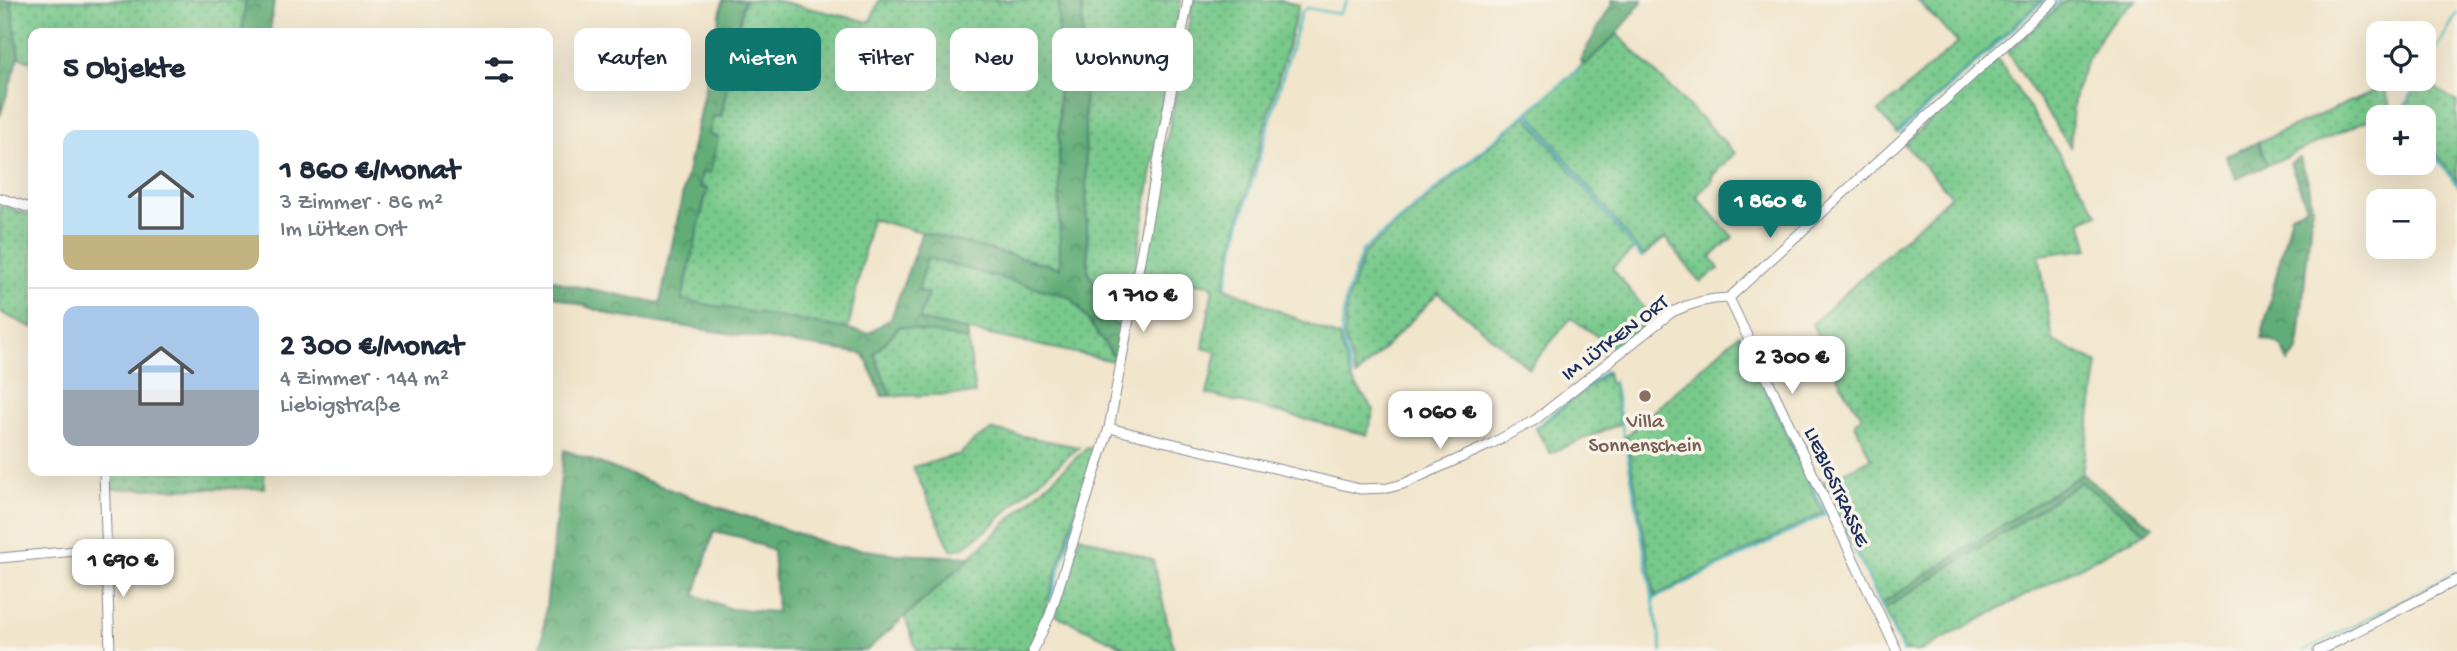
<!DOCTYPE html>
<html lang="de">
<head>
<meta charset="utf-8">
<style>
  :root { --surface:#fff; --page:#f6f6f7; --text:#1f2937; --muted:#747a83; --line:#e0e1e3; --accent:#0f766e }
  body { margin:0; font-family:"Gochi Hand",sans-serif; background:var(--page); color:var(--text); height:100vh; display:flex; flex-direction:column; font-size:26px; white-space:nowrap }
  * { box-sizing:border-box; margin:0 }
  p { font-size:23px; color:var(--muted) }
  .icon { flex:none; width:38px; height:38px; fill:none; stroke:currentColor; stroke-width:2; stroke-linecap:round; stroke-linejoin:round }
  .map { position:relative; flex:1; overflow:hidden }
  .panel { position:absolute; left:28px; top:28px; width:525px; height:448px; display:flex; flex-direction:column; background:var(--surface); border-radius:14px; box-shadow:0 7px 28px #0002 }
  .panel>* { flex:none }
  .guide { position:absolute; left:574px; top:28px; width:665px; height:63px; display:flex; gap:14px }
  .controls { position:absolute; left:2366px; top:21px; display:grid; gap:14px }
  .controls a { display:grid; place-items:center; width:70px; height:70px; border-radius:14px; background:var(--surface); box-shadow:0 7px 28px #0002; font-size:35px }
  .price { position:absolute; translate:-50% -60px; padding:0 16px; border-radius:14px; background:#fff; color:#222; font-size:23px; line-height:46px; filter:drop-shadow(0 2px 4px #0008) }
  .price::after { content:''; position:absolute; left:50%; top:42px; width:21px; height:16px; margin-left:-10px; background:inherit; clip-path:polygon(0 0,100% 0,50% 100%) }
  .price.current { background:var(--accent); color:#fff }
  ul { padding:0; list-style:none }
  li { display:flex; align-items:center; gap:21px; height:175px; padding:0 35px }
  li+li { border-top:2px solid var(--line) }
  li span { display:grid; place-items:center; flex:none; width:196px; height:140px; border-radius:14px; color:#555 }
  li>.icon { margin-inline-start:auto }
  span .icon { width:84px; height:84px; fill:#fffc; stroke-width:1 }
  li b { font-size:30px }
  h2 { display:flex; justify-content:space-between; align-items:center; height:84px; padding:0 35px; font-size:30px }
  .chip { padding:0 24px; border-radius:14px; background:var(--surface); box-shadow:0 7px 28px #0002; font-size:24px; line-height:63px }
  .chip.current { background:var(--accent); color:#fff }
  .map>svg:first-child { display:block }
</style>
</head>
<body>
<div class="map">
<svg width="2457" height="651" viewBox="0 0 2457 651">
  <defs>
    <pattern id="grass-dots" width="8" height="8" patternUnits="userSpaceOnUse" patternTransform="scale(1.75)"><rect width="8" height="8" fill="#78c98b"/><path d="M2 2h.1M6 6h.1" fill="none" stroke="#62a475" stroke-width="1.8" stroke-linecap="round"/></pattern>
    <pattern id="forest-crowns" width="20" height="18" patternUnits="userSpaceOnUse" patternTransform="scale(1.75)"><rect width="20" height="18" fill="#62ad77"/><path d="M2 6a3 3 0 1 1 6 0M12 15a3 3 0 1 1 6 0" fill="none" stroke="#508d65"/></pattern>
  </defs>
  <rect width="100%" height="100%" fill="#f7f3e8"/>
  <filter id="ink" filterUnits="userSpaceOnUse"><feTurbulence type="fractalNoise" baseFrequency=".0143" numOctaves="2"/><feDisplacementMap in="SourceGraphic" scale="14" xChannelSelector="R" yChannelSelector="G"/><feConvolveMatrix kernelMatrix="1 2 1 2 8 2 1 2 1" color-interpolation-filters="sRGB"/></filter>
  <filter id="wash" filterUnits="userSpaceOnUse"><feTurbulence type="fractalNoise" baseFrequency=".00686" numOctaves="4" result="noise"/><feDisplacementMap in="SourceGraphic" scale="28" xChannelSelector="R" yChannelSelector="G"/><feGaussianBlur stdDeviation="1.57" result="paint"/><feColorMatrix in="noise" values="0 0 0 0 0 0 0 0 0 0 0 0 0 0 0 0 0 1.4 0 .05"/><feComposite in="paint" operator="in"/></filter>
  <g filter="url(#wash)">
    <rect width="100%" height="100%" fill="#f1e5cb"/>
    <!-- grass -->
    <path fill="url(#grass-dots)" stroke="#4a7c74" stroke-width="2" d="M11 0H246L242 33H33V62L19 57Z
      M744 0H773L870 22 879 0H1058L1060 268 871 219 848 330 682 300 707 189 699 187 702 172 710 173 717 137 709 136 713 116 721 117Z
      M1082 0H1181L1125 328 1113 324 1088 271Z
      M1193 0H1277L1299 5 1240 217 1224 287 1339 337 1352 380 1374 410 1367 435 1207 394 1217 352 1203 348 1213 286 1142 274Z
      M1917 0H2042L1897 133 1878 112 1958 43Z
      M2066 0H2136C2107 21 2087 53 2077 88 2071 106 2072 129 2070 147L2007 52Z
      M1617 34 1735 153 1711 177 1713 180 1696 196 1733 237 1711 257 1719 269 1700 282 1665 238 1643 256 1529 112Z
      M1997 58 2098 214 2081 221 2089 249 2039 255 2053 341 2098 363 2082 474 1881 604 1823 482 1871 459 1855 424 1862 416 1845 392 1812 324 1951 195 1904 144Z
      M2421 79 2457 102V182L2424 138V117H2408L2403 111Z
      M2383 87 2392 109 2268 165 2258 142Z
      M1526 115 1634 249 1612 268 1653 319 1617 350 1571 318 1529 368 1438 293 1356 377 1344 337 1347 303 1364 253Z
      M0 205 33 216V328L0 312Z
      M926 258 1071 297 1118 362 918 320 927 293 918 291Z
      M900 326 968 340 975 394 891 396 874 354Z
      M1739 334 1823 513 1655 596 1626 436Z
      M1607 372 1609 383H1613L1620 424 1550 453 1536 429Z
      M992 430 1079 447 1023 495 995 523 963 548 951 550 913 467 960 454 975 440Z
      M1087 448 1095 449 1043 616 1028 651H917L905 617C967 562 1025 503 1087 448Z
      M109 471H264V488L109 489Z
      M2082 481 2146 532 1920 651H1904L1884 609Z
      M1080 536 1153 560 1174 651H1133L1055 615Z"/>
    <!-- forest -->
    <path fill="url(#forest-crowns)" stroke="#3e6e6a" stroke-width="2" fill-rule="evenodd" d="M0 0H11L19 57 0 116V65L3 56Z
      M246 0H274L270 33H242Z
      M723 0H744L721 117 713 116 709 135 718 137 710 173 702 172 699 187 707 189 682 300 869 333 891 318 922 232 1060 268 1058 0H1082L1088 271 1113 324 1125 328 1118 362 1071 297 927 258 918 291 928 293 919 320 968 331V340L900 326 874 354 891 396H882L864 354 615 316 548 294V277L565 284 660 303Z
      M1612 0H1643L1617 34 1585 65 1580 60 1613 2Z
      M2258 142 2268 165 2236 179 2226 156Z
      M2300 158 2309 184 2312 207 2298 351 2288 362C2284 345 2278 342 2261 339L2291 214 2307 207 2290 163Z
      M564 450 709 504 835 546 896 554 972 557 866 651H541ZM714 531 744 538 773 551 777 612 731 609 695 595Z
      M2082 474 2153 527 2146 532 2081 482 1884 609 1881 604Z"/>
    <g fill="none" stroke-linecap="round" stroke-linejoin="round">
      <!-- stream -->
      <path stroke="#4ab9c2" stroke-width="2.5" d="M2037 21 2061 0
        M31 67 33 68
        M2424 72 2457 13
        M1527 112 1641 257
        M2405 117 2401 112 2420 79
        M1899 133 2045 0
        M2424 142 2457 186
        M1226 286 1242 218 1301 13 1307 8 1339 14 1347 0
        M1352 376 1341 336 1345 300 1362 251 1580 68
        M1614 381 1662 651
        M1536 427 1605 371
        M1826 490 1903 651
        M1654 599 1826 514 1741 335
        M1050 600 1097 452
        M2304 651 2457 572"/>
    </g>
  </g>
  <g filter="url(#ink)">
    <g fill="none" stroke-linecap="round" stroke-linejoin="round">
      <defs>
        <path id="minor" d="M0 198 33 209
          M1729 298 1897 651
          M1109 428 1360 489 1388 488 1403 484 1491 444 1535 420 1672 312C1691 303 1708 298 1729 298L2054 0
          M104 471 110 651
          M0 558 108 548
          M1033 651 1050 615 1109 428 1188 0
          M2318 651 2457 580"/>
      </defs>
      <!-- minor casing -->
      <use href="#minor" stroke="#868a94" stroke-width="11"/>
      <!-- minor -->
      <use href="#minor" stroke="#fff" stroke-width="9"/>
    </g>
  </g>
  <!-- markers -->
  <circle fill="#8d6e63" stroke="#f7f3e8" stroke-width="2.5" cx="1645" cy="396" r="7"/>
  <g text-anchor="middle" stroke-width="7" stroke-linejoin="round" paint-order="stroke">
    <!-- street labels -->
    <g font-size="21" fill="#1b2f5e" stroke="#f7f3e8">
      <text transform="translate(1614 337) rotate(-37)" y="7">IM LÜTKEN ORT</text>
      <text transform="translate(1838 486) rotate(65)" y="7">LIEBIGSTRASSE</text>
    </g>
    <!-- education labels -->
    <g font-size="21" fill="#785e54" stroke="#f7f3e8">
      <text x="1645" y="427">Villa<tspan x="1645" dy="24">Sonnenschein</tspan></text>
    </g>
  </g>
</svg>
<div class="controls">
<a><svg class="icon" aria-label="locate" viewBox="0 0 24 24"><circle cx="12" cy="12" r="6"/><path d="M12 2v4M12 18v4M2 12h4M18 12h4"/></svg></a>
<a>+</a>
<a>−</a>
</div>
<b class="price current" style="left:1770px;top:240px">1 860 €</b>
<b class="price" style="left:1143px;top:334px">1 710 €</b>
<b class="price" style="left:1792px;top:396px">2 300 €</b>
<b class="price" style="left:1440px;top:451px">1 060 €</b>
<b class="price" style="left:123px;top:599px">1 690 €</b>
<div class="guide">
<a class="chip">Kaufen</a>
<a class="chip current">Mieten</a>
<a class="chip">Filter</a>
<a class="chip">Neu</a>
<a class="chip">Wohnung</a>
</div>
<section class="panel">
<h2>5 Objekte<svg class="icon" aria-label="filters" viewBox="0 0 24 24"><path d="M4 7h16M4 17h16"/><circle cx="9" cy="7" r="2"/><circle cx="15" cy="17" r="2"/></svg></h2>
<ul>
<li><span style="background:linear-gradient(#bfe0f5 75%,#c2b280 0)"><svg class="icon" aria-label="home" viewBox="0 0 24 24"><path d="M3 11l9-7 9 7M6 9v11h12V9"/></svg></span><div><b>1 860 €/Monat</b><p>3 Zimmer · 86 m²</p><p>Im Lütken Ort</p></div></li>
<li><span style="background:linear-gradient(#a9c7e8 60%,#9aa5b1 0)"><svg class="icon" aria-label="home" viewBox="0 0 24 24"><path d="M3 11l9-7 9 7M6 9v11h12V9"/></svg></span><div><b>2 300 €/Monat</b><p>4 Zimmer · 144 m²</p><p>Liebigstraße</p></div></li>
</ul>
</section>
</div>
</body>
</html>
